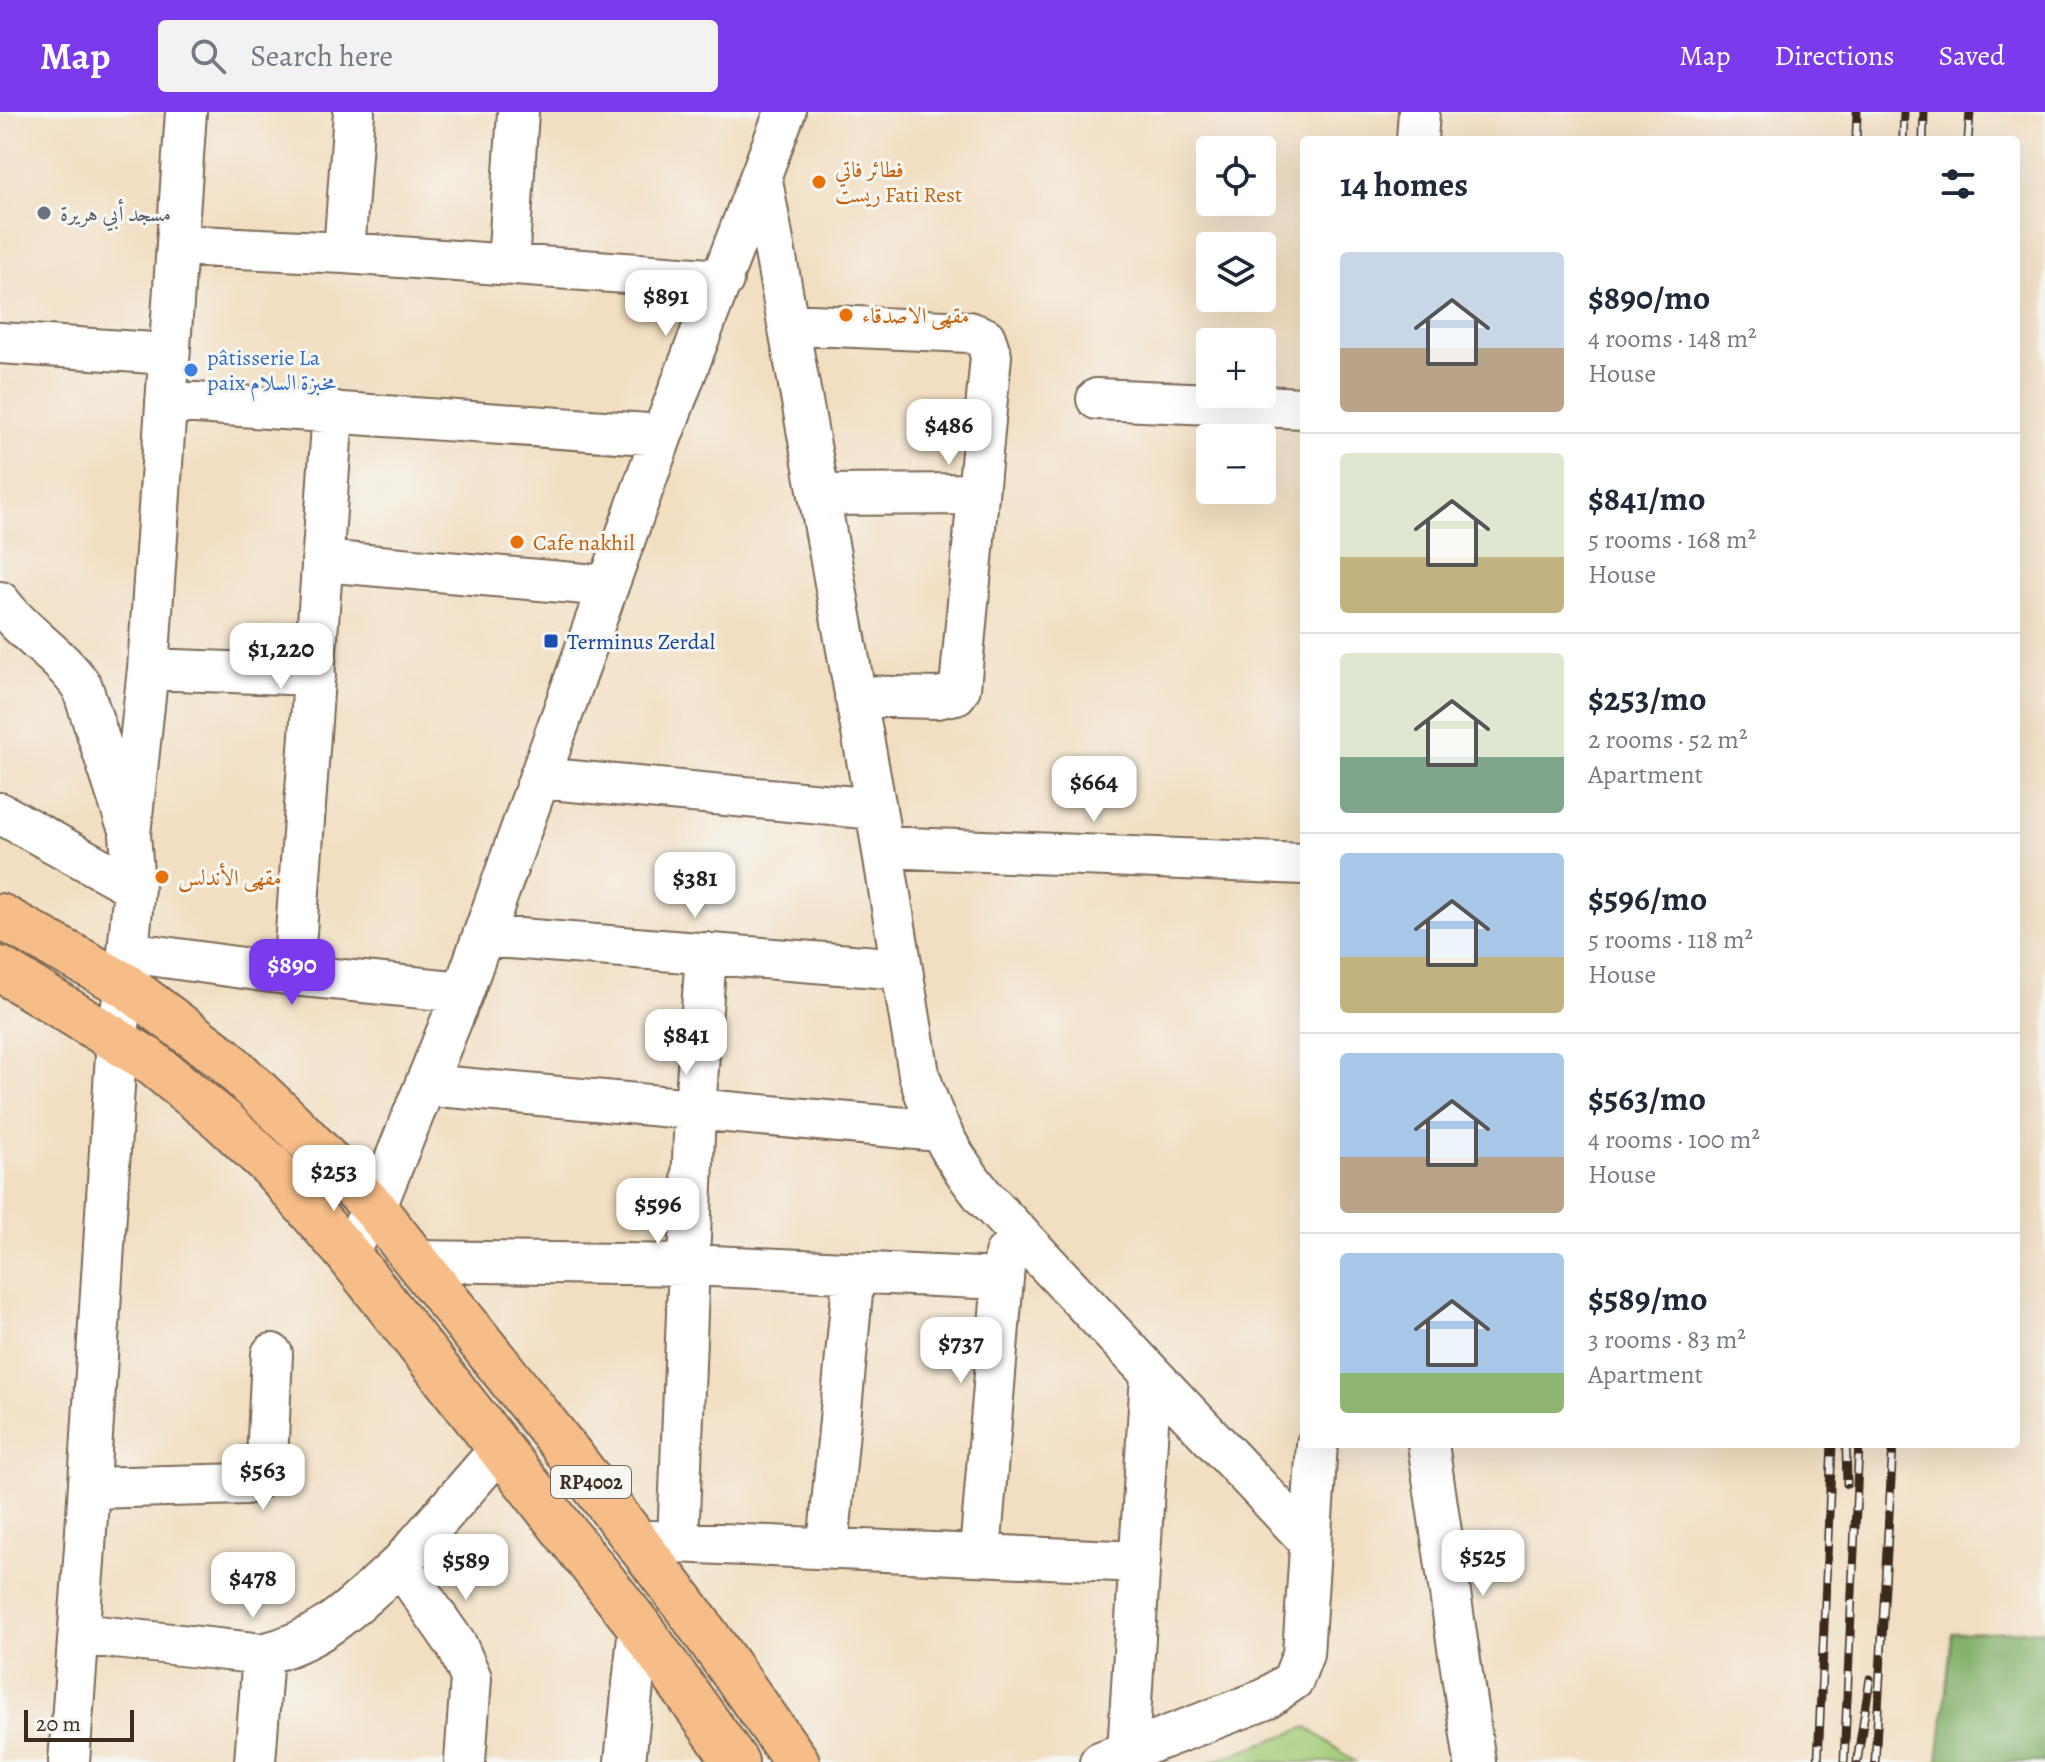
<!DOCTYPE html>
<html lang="en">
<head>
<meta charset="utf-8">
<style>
  :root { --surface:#fff; --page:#f2f2f3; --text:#1f2937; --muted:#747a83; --line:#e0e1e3; --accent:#7c3aed }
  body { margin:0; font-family:Alegreya,Amiri,serif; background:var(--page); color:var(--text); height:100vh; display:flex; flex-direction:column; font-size:30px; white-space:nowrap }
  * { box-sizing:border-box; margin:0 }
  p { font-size:26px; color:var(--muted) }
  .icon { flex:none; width:44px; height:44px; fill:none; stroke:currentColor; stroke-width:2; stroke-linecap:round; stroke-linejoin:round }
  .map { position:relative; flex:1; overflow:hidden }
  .panel { position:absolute; left:1300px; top:24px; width:720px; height:1312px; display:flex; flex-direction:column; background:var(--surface); border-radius:8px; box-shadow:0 8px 32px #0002 }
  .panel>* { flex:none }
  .controls { position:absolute; left:1196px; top:24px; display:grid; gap:16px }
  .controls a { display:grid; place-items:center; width:80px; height:80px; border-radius:8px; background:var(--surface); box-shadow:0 8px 32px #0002; font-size:40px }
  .scale { position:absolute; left:24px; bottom:20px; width:110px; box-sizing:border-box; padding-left:8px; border:4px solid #3b2a1e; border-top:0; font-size:22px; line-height:28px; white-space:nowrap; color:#3b2a1e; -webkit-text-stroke:6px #f6f6f2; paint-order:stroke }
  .price { position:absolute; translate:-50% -68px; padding:0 18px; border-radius:16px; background:#fff; color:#222; font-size:26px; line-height:52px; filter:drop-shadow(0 2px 4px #0008) }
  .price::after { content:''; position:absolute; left:50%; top:48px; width:24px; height:18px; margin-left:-12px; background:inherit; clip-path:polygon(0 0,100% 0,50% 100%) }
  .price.active { background:var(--accent); color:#fff }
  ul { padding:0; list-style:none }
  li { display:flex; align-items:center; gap:24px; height:200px; padding:0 40px }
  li+li { border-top:2px solid var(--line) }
  li span { display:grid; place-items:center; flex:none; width:224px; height:160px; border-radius:8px; color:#555 }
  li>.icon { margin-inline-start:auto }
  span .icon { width:96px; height:96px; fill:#fffc; stroke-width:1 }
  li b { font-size:34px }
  h2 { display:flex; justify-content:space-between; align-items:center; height:96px; padding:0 40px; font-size:34px }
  header { display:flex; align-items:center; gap:48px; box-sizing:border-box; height:112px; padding:0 40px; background:var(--accent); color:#fff }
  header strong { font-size:38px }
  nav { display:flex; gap:44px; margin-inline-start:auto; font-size:28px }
  .search { width:560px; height:72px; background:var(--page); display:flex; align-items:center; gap:20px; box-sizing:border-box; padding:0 28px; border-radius:8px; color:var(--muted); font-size:30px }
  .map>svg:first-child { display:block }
</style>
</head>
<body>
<header>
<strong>Map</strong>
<div class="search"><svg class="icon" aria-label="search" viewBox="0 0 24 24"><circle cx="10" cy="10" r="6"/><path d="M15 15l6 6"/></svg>Search here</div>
<nav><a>Map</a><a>Directions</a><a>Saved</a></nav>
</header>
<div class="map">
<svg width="2045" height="1650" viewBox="0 0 2045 1650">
  <rect width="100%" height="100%" fill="#f6f6f2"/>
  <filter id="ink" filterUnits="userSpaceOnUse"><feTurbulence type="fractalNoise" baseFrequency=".0125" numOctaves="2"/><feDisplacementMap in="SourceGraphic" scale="16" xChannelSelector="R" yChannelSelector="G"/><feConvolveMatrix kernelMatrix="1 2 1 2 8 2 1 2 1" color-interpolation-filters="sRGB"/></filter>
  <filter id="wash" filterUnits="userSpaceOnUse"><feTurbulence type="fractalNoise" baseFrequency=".006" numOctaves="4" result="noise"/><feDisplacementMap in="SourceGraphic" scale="32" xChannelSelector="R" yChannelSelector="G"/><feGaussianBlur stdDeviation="1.8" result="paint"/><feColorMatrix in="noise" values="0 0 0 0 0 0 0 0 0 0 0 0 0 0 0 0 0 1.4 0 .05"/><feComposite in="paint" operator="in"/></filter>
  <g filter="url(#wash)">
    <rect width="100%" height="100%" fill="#f2dec1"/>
    <!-- green -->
    <path fill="#a2cb76" stroke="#6e7a4a" stroke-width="2" d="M1307 1615 1355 1650H1211Z"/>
    <!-- forest -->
    <path fill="#81af67" stroke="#5e6c42" stroke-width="2" d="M2045 1518V1650H1938L1952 1521Z"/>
  </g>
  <g filter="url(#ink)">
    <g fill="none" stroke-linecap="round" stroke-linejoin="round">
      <defs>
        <path id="street" d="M1417 28 1419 0
          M761 63 876 697 919 962C933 1011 952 1045 984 1085L1309 1429
          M177 133 344 141 723 168
          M344 141 354 0
          M508 152 518 0
          M788 212 969 220 985 226 991 244 960 576 956 582 937 586 855 584
          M0 231 169 242
          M1097 287 1304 296
          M166 289 662 323
          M819 383 978 382
          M322 449 608 474
          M0 490C23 522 60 542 82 575L125 707
          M148 557 315 563
          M539 666 876 697
          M0 701 134 775
          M882 735 1304 752
          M483 824 902 857
          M128 840 293 863 463 880
          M293 863 333 299
          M427 973 939 1019
          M346 1140 375 1097 463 880 662 323 785 0
          M415 1149 689 1153 1002 1167
          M1428 1332 1475 1650
          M89 1376 246 1372C259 1368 265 1362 267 1349L272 1242
          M652 1429 1140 1450
          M678 1430 695 998 706 841
          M828 1435 854 1160
          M980 1441 1005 1142
          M79 1522 263 1542 255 1650
          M263 1542C325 1527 354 1493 400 1452
          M1128 1640 1151 1262
          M69 1650 85 1435 117 927 125 873 134 775 130 722 148 557 186 0
          M465 1650 471 1566 457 1534 400 1452 500 1337
          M625 1650 639 1514
          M1100 1650 1266 1587 1293 1568 1303 1542 1317 1332"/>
        <path id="highway" d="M0 804 125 873 224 947 290 1010 375 1097 571 1344 685 1493 797 1650
          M0 857 147 947 222 1008 272 1055 346 1140 639 1514 736 1650"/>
      </defs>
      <!-- street casing -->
      <use href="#street" stroke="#7b6957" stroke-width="44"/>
      <!-- highway casing -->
      <use href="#highway" stroke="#7b6957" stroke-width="48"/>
      <!-- street -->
      <use href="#street" stroke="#fff" stroke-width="40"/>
      <!-- highway -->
      <use href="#highway" stroke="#f7bd88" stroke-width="44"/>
      <defs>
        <path id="rail" d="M1856 28 1857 0
          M1903 28 1904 0
          M1923 28 1924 0
          M1968 28 1970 0
          M1846 1332 1847 1372
          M1818 1650 1832 1332
          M1844 1650 1859 1332
          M1857 1650 1870 1567
          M1875 1650 1893 1332"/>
      </defs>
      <!-- rail casing -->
      <use href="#rail" stroke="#3b2a1e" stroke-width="9"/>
      <!-- rail -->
      <use href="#rail" stroke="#f6f6f2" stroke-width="6" stroke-dasharray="18" stroke-linecap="butt"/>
    </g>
  </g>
  <!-- markers -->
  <g fill="#e8710a" stroke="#f6f6f2" stroke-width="3">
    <circle cx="819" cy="70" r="8"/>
    <circle cx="846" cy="203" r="8"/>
    <circle cx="517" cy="430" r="8"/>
    <circle cx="162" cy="765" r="8"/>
  </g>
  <circle fill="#6b7280" stroke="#f6f6f2" stroke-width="3" cx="44" cy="101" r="8"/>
  <circle fill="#3f7fe0" stroke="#f6f6f2" stroke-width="3" cx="191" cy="258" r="8"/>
  <rect fill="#1a4fb4" stroke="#f6f6f2" stroke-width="3" x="543" y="521" width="16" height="16" rx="4"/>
  <g text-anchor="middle" stroke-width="6" stroke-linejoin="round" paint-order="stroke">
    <!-- shield labels -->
    <rect fill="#f6f6f2" stroke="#73675e" stroke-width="2" x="551" y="1354" width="80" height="32" rx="6"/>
    <g font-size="20" font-weight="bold" fill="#3b2a1e">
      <text x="591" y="1377">RP4002</text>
    </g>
    <!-- food labels -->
    <g font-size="22" fill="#c56008" stroke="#f6f6f2" text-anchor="start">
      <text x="835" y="65">فطائر فاتي<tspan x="835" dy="25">ريست Fati Rest</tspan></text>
      <text x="862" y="211">مقهى الاصدقاء</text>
      <text x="533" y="438">Cafe nakhil</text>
      <text x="178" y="773">مقهى الأندلس</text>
    </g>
    <!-- worship labels -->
    <g font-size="22" fill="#5b616d" stroke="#f6f6f2" text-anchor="start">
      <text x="60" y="109">مسجد أبي هريرة</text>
    </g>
    <!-- shop labels -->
    <g font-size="22" fill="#366cbe" stroke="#f6f6f2" text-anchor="start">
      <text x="207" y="253">pâtisserie La<tspan x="207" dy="25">paix مخبزة السلام</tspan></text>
    </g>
    <!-- transit labels -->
    <g font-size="22" fill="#164399" stroke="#f6f6f2" text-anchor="start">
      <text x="567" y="537">Terminus Zerdal</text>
    </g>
  </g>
</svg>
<div class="controls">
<a><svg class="icon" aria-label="locate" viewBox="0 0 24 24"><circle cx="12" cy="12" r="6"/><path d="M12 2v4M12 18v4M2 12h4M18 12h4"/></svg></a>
<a><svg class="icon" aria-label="layers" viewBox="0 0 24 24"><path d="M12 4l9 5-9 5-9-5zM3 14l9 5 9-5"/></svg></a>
<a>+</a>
<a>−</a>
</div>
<div class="scale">20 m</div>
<b class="price" style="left:666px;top:226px">$891</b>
<b class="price" style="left:949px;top:355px">$486</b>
<b class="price" style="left:281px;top:579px">$1,220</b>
<b class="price" style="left:1094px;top:712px">$664</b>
<b class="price" style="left:695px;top:808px">$381</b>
<b class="price active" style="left:292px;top:895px">$890</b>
<b class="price" style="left:686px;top:965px">$841</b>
<b class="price" style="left:334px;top:1101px">$253</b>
<b class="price" style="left:658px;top:1134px">$596</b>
<b class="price" style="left:961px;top:1273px">$737</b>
<b class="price" style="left:263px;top:1400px">$563</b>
<b class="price" style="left:1483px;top:1486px">$525</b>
<b class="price" style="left:466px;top:1490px">$589</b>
<b class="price" style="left:253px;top:1508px">$478</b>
<section class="panel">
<h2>14 homes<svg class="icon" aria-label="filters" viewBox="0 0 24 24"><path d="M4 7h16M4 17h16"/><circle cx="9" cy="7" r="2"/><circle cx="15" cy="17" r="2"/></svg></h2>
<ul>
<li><span style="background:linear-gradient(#c9d6e8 60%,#b9a48a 0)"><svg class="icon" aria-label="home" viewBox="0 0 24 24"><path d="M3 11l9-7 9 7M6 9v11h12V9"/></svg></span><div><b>$890/mo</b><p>4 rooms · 148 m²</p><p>House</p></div></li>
<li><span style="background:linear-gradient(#dfe7d0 65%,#c2b280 0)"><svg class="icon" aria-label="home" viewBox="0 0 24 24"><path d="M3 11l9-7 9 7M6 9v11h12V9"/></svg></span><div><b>$841/mo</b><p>5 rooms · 168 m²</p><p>House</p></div></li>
<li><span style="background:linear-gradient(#dfe7d0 65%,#7fa58c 0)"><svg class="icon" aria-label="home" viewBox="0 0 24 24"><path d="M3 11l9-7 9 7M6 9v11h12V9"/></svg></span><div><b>$253/mo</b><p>2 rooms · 52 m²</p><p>Apartment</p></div></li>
<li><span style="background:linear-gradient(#a9c7e8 65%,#c2b280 0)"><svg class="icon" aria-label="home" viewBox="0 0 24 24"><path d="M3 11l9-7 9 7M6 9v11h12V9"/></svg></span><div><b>$596/mo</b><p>5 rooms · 118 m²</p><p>House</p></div></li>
<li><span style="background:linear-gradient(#a9c7e8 65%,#b9a48a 0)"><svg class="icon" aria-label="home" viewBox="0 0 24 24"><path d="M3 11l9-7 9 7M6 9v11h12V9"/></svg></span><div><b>$563/mo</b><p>4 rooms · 100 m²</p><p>House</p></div></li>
<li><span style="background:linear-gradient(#a9c7e8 75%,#8fb573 0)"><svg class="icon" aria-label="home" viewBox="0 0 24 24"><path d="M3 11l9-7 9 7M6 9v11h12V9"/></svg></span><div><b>$589/mo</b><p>3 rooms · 83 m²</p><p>Apartment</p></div></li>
</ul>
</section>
</div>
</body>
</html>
